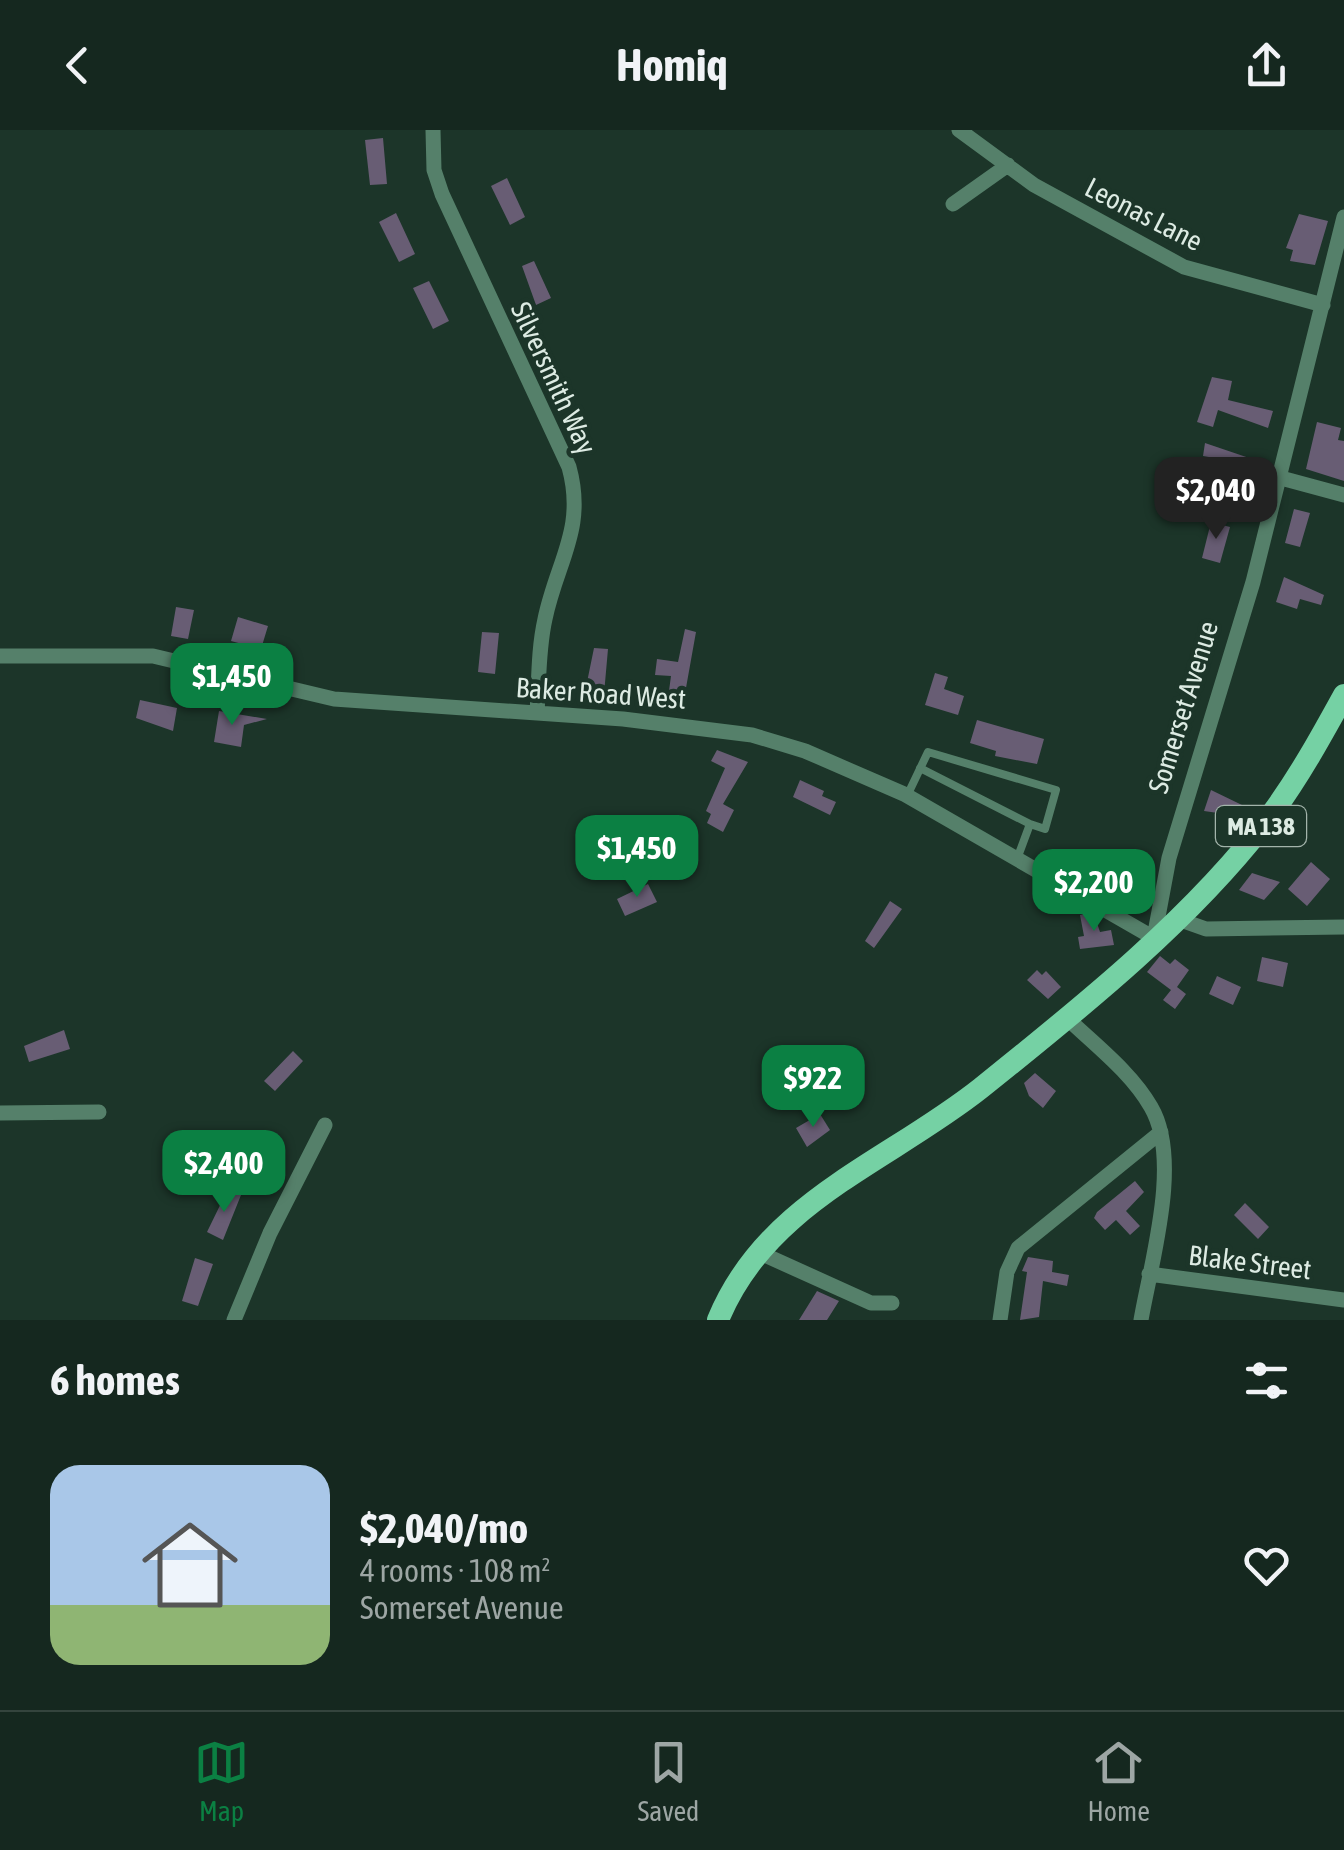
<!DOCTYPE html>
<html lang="en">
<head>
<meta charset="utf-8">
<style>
  :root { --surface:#15281f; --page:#22342c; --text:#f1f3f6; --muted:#9da6a4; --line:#34443d; --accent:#0b8043 }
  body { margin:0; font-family:"Asap Condensed",sans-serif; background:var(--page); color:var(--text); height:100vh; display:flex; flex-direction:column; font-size:38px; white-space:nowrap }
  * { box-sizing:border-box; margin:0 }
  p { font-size:32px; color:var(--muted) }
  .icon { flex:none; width:55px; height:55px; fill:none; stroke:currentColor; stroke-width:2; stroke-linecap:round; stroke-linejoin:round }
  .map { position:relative; height:1190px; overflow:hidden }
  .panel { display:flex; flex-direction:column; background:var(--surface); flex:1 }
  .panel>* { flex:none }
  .price { position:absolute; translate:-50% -85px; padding:0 22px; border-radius:20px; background:var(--accent); color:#fff; font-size:32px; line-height:65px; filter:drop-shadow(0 2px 5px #0008) }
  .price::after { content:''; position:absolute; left:50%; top:60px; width:30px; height:22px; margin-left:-15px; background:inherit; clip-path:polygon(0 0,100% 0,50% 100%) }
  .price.selected { background:#222; color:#fff }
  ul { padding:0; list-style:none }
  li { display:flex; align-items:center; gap:30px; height:250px; padding:0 50px }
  li span { display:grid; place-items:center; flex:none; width:280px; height:200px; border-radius:30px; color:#555 }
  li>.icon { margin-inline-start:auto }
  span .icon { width:120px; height:120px; fill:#fffc; stroke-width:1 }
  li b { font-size:42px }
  h2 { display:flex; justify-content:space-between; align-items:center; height:120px; padding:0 50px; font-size:42px }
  header { display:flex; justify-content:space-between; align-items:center; height:130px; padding:0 50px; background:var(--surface); font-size:45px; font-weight:700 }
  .menu { display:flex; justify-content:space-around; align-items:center; height:140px; border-top:2px solid var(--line); background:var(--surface); font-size:28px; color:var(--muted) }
  .menu a { display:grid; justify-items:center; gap:5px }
  .menu .selected { color:var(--accent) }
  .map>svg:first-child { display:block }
</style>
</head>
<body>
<header><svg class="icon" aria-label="back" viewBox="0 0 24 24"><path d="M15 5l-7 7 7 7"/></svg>Homiq<svg class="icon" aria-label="share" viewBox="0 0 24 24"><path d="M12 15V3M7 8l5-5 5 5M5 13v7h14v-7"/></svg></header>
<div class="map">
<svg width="1344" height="1190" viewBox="0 0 1344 1190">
  <rect width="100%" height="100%" fill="#1c3529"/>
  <!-- building -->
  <path fill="#685d74" d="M383 8 387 54 370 55 365 10Z
    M507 48 525 87 510 95 491 56Z
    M396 83 415 124 399 132 379 92Z
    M1299 84 1328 91 1315 135 1290 131 1293 120 1286 118Z
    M534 131 551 168 536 175 522 136Z
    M429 151 449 191 433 199 413 158Z
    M1212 247 1232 251 1228 270 1273 281 1268 298 1218 280 1213 297 1197 292Z
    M1317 292 1341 298 1338 310 1344 311V351L1306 339Z
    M1205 313 1258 331 1254 343 1225 333 1226 330 1203 326Z
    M1294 379 1310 383 1300 417 1285 413Z
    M1211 392 1230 397 1220 433 1202 428Z
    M1284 447 1324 465 1321 475 1300 469 1297 479 1276 472Z
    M176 477 194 480 188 509 171 506Z
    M238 487 268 496 261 519 231 511Z
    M685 499 696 502 684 569 668 568 671 546 655 545 657 529 678 532Z
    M482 502 499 503 495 544 478 542Z
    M594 518 608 519 604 564 585 562Z
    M935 543 948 547 944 559 964 566 958 585 925 575Z
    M140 570 177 578 173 601 136 588Z
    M219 581 267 589 244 595 241 617 214 612Z
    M977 590 1044 609 1037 634 995 626 996 621 970 613Z
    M717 620 748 632 723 674 734 680 723 702 707 693 711 684 706 681 725 638 711 631Z
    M800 650 824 661 822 666 836 672 830 685 793 667Z
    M1211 660 1242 675 1239 686 1204 681Z
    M1311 732 1330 749 1307 776 1288 759Z
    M1252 743 1280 752 1264 770 1239 760Z
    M648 754 657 772 625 786 617 769Z
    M890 771 902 779 874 818 865 811Z
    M1088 783 1095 787 1100 802 1111 800 1114 815 1080 819 1078 807 1084 806 1080 785Z
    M1160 826 1170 834 1175 829 1189 840 1177 857 1186 864 1175 879 1163 870 1171 860 1147 842Z
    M1262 827 1288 833 1283 857 1257 851Z
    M1037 840 1042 845 1046 841 1061 857 1048 869 1027 850Z
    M1217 846 1241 857 1233 875 1209 864Z
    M64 900 70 919 29 932 24 916Z
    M293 921 303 931 275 961 264 951Z
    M1035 943 1056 961 1043 978 1029 966 1024 953Z
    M820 984 830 1000 807 1017 796 998Z
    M1135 1051 1144 1062 1126 1081 1140 1096 1130 1105 1116 1090 1105 1100 1094 1088 1097 1082Z
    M232 1061 241 1065 223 1110 207 1102 226 1063Z
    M1245 1073 1269 1097 1258 1109 1234 1085Z
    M1028 1127 1053 1131 1052 1142 1069 1145 1067 1156 1043 1151 1039 1187 1020 1190 1027 1142 1022 1141Z
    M195 1128 213 1134 198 1176 182 1171Z
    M817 1161 839 1171 827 1190H799Z"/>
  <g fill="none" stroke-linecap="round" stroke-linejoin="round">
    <!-- lane -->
    <path stroke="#55806a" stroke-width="8" d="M920 638 1030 694
      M907 666 928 622 1056 660 1045 699 1030 694 1017 729"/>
    <!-- street -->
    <path stroke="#55806a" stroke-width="15" d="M433 0 434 40 442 64 569 337C586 399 557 431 545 489 538 520 539 552 537 583
      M959 0 1034 55 1184 137 1323 175
      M953 74 1008 35
      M1281 348 1344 365
      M0 526H153L334 569 623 589 752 605 805 621 904 664 1154 808 1169 728 1253 452 1344 87
      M1175 788 1206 799 1344 797
      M1066 887C1095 915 1131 942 1151 977 1182 1030 1151 1132 1141 1190
      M0 983 99 982
      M758 1122 871 1173H892
      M1149 1144 1344 1170
      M234 1190 270 1103 325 995
      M1000 1190 1007 1142 1018 1118 1161 1002"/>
    <!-- primary -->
    <path stroke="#75d1a4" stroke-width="22" d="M718 1190C766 1072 888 1032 981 958 1081 878 1197 785 1273 682 1300 645 1322 605 1344 565"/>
  </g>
  <g text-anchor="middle" stroke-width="9" stroke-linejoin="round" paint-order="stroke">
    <!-- shield labels -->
    <rect fill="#1c3529" stroke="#a3b4ab" stroke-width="2.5" x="1216" y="676" width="90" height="40" rx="8"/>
    <g font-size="25" font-weight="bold" fill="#ddebe3">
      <text x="1261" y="705">MA 138</text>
    </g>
    <!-- street labels -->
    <g font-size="28" fill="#ddebe3" stroke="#1c3529">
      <text transform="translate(1144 84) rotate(27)" y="10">Leonas Lane</text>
      <text transform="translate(554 248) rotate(65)" y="10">Silversmith Way</text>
      <text transform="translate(601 563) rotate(4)" y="10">Baker Road West</text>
      <text transform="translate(1183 577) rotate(-73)" y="10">Somerset Avenue</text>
      <text transform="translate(1250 1132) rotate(7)" y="10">Blake Street</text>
    </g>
  </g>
</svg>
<b class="price selected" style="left:1216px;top:412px">$2,040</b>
<b class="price" style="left:232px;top:598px">$1,450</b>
<b class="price" style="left:637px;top:770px">$1,450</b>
<b class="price" style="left:1094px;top:804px">$2,200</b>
<b class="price" style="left:813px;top:1000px">$922</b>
<b class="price" style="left:224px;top:1085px">$2,400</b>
</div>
<section class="panel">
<h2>6 homes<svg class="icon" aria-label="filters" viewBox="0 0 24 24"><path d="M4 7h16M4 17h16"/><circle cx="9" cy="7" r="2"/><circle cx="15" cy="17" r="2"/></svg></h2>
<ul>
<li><span style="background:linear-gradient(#a9c7e8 70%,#8fb573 0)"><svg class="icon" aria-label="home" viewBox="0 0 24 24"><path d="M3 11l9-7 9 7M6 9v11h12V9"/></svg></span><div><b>$2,040/mo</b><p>4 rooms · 108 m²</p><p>Somerset Avenue</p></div><svg class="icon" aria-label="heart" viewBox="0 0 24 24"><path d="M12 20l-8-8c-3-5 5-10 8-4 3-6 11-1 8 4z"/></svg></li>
</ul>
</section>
<nav class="menu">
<a class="selected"><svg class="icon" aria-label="map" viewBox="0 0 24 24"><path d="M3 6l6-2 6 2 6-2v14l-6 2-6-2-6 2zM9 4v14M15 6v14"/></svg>Map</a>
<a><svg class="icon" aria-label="saved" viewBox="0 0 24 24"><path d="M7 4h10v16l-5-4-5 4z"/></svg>Saved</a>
<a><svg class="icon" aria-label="home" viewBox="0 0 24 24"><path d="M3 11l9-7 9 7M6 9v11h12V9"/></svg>Home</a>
</nav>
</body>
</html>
